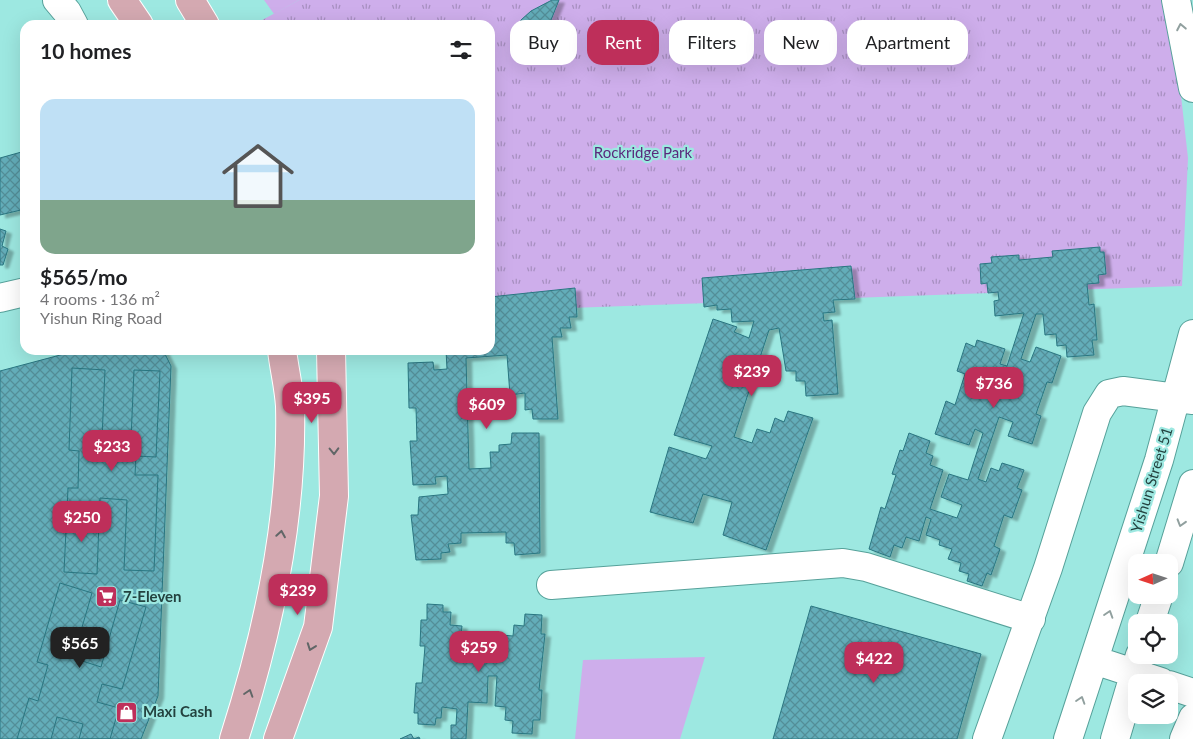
<!DOCTYPE html>
<html lang="en">
<head>
<meta charset="utf-8">
<style>
  :root { --surface:#fff; --page:#f6f6f6; --text:#202124; --muted:#757577; --line:#e0e0e0; --accent:#be2f5a }
  body { margin:0; font-family:Lato,sans-serif; background:var(--page); color:var(--text); height:100vh; display:flex; flex-direction:column; font-size:19px; white-space:nowrap }
  * { box-sizing:border-box; margin:0 }
  p { font-size:16px; color:var(--muted) }
  .icon { flex:none; width:28px; height:28px; fill:none; stroke:currentColor; stroke-width:2; stroke-linecap:round; stroke-linejoin:round }
  .map { position:relative; flex:1; overflow:hidden }
  .sheet { position:absolute; left:20px; top:20px; width:475px; height:335px; display:flex; flex-direction:column; background:var(--surface); border-radius:15px; box-shadow:0 5px 20px #0002 }
  .sheet>* { flex:none }
  .top-card { position:absolute; left:510px; top:20px; width:475px; height:45px; display:flex; gap:10px }
  .needle { width:32px; rotate:267deg }
  .fabs { position:absolute; left:1128px; top:554px; display:grid; gap:10px }
  .fabs a { display:grid; place-items:center; width:50px; height:50px; border-radius:10px; background:var(--surface); box-shadow:0 5px 20px #0002; font-size:25px }
  .price { position:absolute; translate:-50% -42px; padding:0 11px; border-radius:10px; background:var(--accent); color:#fff; font-size:16px; line-height:32px; filter:drop-shadow(0 1px 2px #0008) }
  .price::after { content:''; position:absolute; left:50%; top:30px; width:15px; height:11px; margin-left:-8px; background:inherit; clip-path:polygon(0 0,100% 0,50% 100%) }
  .price.selected { background:#222; color:#fff }
  ul { padding:0; list-style:none }
  li { display:grid; align-content:center; gap:10px; height:265px; padding:0 20px }
  li+li { border-top:1px solid var(--line) }
  li span { display:grid; place-items:center; height:155px; border-radius:15px; color:#555 }
  li>.icon { margin-inline-start:auto }
  span .icon { width:90px; height:90px; fill:#fffc; stroke-width:1 }
  li b { font-size:21px }
  h2 { display:flex; justify-content:space-between; align-items:center; height:60px; padding:0 20px; font-size:21px }
  .tag { padding:0 18px; border-radius:15px; background:var(--surface); box-shadow:0 5px 20px #0002; font-size:18px; line-height:45px }
  .tag.selected { background:var(--accent); color:#fff }
  .map>svg:first-child { display:block }
</style>
</head>
<body>
<div class="map">
<svg width="1193" height="739" viewBox="0 0 1193 739">
  <defs>
    <pattern id="park-tufts" width="24" height="20" patternUnits="userSpaceOnUse" patternTransform="scale(1.25)"><rect width="24" height="20" fill="#ceaeeb"/><path d="M3 7l-1-3M5 7V3M7 7l1-3M15 17l-1-3M17 17v-4M19 17l1-3" fill="none" stroke="#a78fc0"/></pattern>
    <pattern id="building-cross-hatch" width="8" height="8" patternUnits="userSpaceOnUse" patternTransform="scale(1.25)"><rect width="8" height="8" fill="#64adb9"/><path d="M0 0l8 8M0 8l8-8" fill="none" stroke="#528e98"/></pattern>
    <filter id="shadow"><feDropShadow dx="5.5" dy="3" stdDeviation="1" flood-color="#0004"/></filter>
  </defs>
  <rect width="100%" height="100%" fill="#9de8e1"/>
  <!-- grass -->
  <path fill="#ceaeeb" d="M264 0H299L274 14Z
    M705 657 680 739H575L583 660Z"/>
  <!-- park -->
  <path fill="url(#park-tufts)" d="M299 0H1163L1177 60 1188 158 1182 286 490 311V25H253Z"/>
  <!-- building -->
  <path fill="url(#building-cross-hatch)" stroke="#297681" filter="url(#shadow)" d="M552 0H559L551 20 529 42 512 49 521 20 531 11Z
    M25 151V189L22 190 23 197 25 196V209L0 215V158Z
    M0 229 6 231 2 246 8 249 3 265H0Z
    M1100 247V252H1104L1106 274 1098 275 1099 283 1087 284 1089 305 1094 304 1097 340H1092L1094 355 1067 357 1066 345 1057 346 1056 334 1045 335 1043 314H1036L1021 359 1030 362 1036 347 1061 356 1052 383 1047 382 1036 414 1041 416 1032 444 1008 436 1013 422 999 417 978 479 986 482 991 468 999 471 1002 463 1024 470 1017 488 1022 490 1012 518 1004 515 994 546 1000 549 991 575 987 573 982 586 967 581 969 574 959 571 961 563 948 559 952 549 939 545 940 540 926 535 931 519 926 517 919 541 906 537 902 548 894 545 890 557 869 549 881 507 885 509 896 475 892 474 900 450 903 451 909 433 930 441 926 453 933 456 930 465 943 470 930 509 957 518 962 505 941 497 949 474 968 480 983 433 975 429 969 445 935 434 946 401 955 405 965 374 957 371 966 343 975 347 977 340 1005 349 1000 364 1007 366 1024 313 995 316 994 301 999 300 998 292 988 293 987 283 981 284 980 264 992 263 991 257 1019 255V260L1053 257 1052 251Z
    M851 266 855 299 833 300 835 312 823 313 824 321 832 320 838 394 806 396 805 381H796V371H786L779 328 769 330 734 437 752 443 757 429 770 433 775 418 784 422 788 411 813 418 766 550 723 535 732 502 703 494 693 523 650 512 669 447 706 459 712 446 674 435 713 319 737 327 734 332 749 338 754 321 732 322 731 309 717 310V305L704 307 702 278Z
    M575 288 577 317H569L571 328H560L562 337H552L558 419H533L532 409 525 410V393L510 395 507 355 466 358 469 469 491 468 490 452H499V445L511 444 512 433H539L540 553 515 555 514 543H506V532L461 533V543L448 544 450 552 441 553V559L416 560 411 515H418L419 497 448 494 447 476 435 477 436 484 413 485 410 441H417L416 408H409L408 363 433 362 434 370 447 369 446 350H490V297Z
    M79 350H163L171 366 158 696 141 739H0V371Z
    M72 368 105 370 102 438 131 439 134 370 160 371 156 457 136 456 135 475H158L154 571 124 570 127 500 100 498 97 574 64 572 68 488H78L79 451 69 450Z
    M60 583 92 593 73 658 101 667 120 600 146 607 122 689 102 684 97 702 119 708 110 739H79L83 724 57 717 51 739H17L29 698 38 701 48 665 37 662Z
    M427 604 443 605V612H451L450 625 462 626 461 636H473V645L488 646 487 657H500L501 635 513 636 514 625 524 626 525 614 542 615 541 634H545L539 690H542L540 720H533L532 734 512 733 513 721 505 720 506 707 495 706 497 676H488L487 703 468 702 466 739H451V725H456L457 709 442 707 441 718H436L435 725 418 724V713H414L416 683H422L425 646H420L421 620H427Z
    M811 606 981 654 957 739H773Z
    M411 734 414 739 419 737 420 739H400Z"/>
  <g fill="none" stroke-linecap="round" stroke-linejoin="round">
    <defs>
      <path id="minor" d="M57 0 67 12 74 25
        M1176 0 1193 88
        M0 298 25 292
        M1169 563 1193 484
        M551 585 843 563 866 567 1031 619
        M1150 622 1159 595
        M1094 660 1161 682
        M1169 685 1193 693
        M987 739 1048 568 1097 413 1109 394 1123 391 1193 400
        M1068 739 1159 460 1193 334
        M1115 739 1140 655
        M1184 739 1193 718"/>
      <path id="major" d="M122 0 139 25
        M190 0 205 25
        M234 739C268 633 293 519 290 406 289 388 284 368 282 350
        M278 739 318 627 334 496 331 350"/>
    </defs>
    <!-- minor casing -->
    <use href="#minor" stroke="#56a19a" stroke-width="30"/>
    <!-- major casing -->
    <use href="#major" stroke="#fff" stroke-width="30"/>
    <!-- minor -->
    <use href="#minor" stroke="#fff" stroke-width="28"/>
    <!-- major -->
    <use href="#major" stroke="#d4a9b1" stroke-width="28"/>
  </g>
  <!-- one-way arrows -->
  <defs><path id="oneway-chevron" d="M-2-3.5L2.5 0L-2 3.5" fill="none" stroke-width="1.6" stroke-linecap="round" stroke-linejoin="round" transform="scale(1.25)"/></defs>
  <g stroke="#91a09f">
    <use href="#oneway-chevron" transform="translate(1181 27) rotate(-101)"/>
    <use href="#oneway-chevron" transform="translate(1181 523) rotate(107)"/>
    <use href="#oneway-chevron" transform="translate(1109 614) rotate(-72)"/>
    <use href="#oneway-chevron" transform="translate(1081 700) rotate(-72)"/>
  </g>
  <g stroke="#616667">
    <use href="#oneway-chevron" transform="translate(334 451) rotate(89)"/>
    <use href="#oneway-chevron" transform="translate(281 534) rotate(-81)"/>
    <use href="#oneway-chevron" transform="translate(311 647) rotate(110)"/>
    <use href="#oneway-chevron" transform="translate(249 693) rotate(-72)"/>
  </g>
  <!-- icons -->
  <defs>
    <symbol id="supermarket-square" viewBox="-11 -11 22 22"><rect x="-9" y="-9" width="18" height="18" rx="4" fill="#be2f5a" stroke="#9de8e1"/><path d="M-6-5.5h2.5l.6 2H6L4.5 2H-2.5L-4.4-4H-6ZM-1.5 3.2a1.3 1.3 0 1 0 .1 0ZM3 3.2a1.3 1.3 0 1 0 .1 0Z" fill="#fff"/></symbol>
    <symbol id="shop-square" viewBox="-11 -11 22 22"><rect x="-9" y="-9" width="18" height="18" rx="4" fill="#be2f5a" stroke="#9de8e1"/><path d="M-5-2.5h2.3a2.7 3.5 0 0 1 5.4 0H5L5.5 6h-11ZM-1.5-2.5h3a1.5 2.3 0 0 0-3 0Z" fill="#fff"/></symbol>
  </defs>
  <g fill-rule="evenodd">
    <use href="#supermarket-square" x="94" y="584" width="25" height="25"/>
    <use href="#shop-square" x="114" y="700" width="25" height="25"/>
  </g>
  <g text-anchor="middle" stroke-width="4.5" stroke-linejoin="round" paint-order="stroke">
    <!-- park labels -->
    <g font-size="15" fill="#5a2a7c" stroke="#9de8e1">
      <text x="643" y="158">Rockridge Park</text>
    </g>
    <!-- street labels -->
    <g font-size="15" fill="#23423f" stroke="#9de8e1">
      <text transform="translate(1152 480) rotate(-73)" y="5">Yishun Street 51</text>
    </g>
    <!-- poi labels -->
    <g font-size="15" font-weight="bold" fill="#23423f" stroke="#9de8e1" text-anchor="start">
      <text x="123" y="602">7-Eleven</text>
      <text x="143" y="717">Maxi Cash</text>
    </g>
  </g>
</svg>
<div class="fabs">
<a><svg class="needle" viewBox="-14 -14 28 28"><path d="M0-13l5 13h-10z" fill="#e53935"/><path d="M0 13l5-13h-10z" fill="#757577"/></svg></a>
<a><svg class="icon" aria-label="locate" viewBox="0 0 24 24"><circle cx="12" cy="12" r="6"/><path d="M12 2v4M12 18v4M2 12h4M18 12h4"/></svg></a>
<a><svg class="icon" aria-label="layers" viewBox="0 0 24 24"><path d="M12 4l9 5-9 5-9-5zM3 14l9 5 9-5"/></svg></a>
</div>
<b class="price" style="left:752px;top:397px">$239</b>
<b class="price" style="left:994px;top:409px">$736</b>
<b class="price" style="left:312px;top:424px">$395</b>
<b class="price" style="left:487px;top:430px">$609</b>
<b class="price" style="left:112px;top:472px">$233</b>
<b class="price" style="left:82px;top:543px">$250</b>
<b class="price" style="left:298px;top:616px">$239</b>
<b class="price selected" style="left:80px;top:669px">$565</b>
<b class="price" style="left:479px;top:673px">$259</b>
<b class="price" style="left:874px;top:684px">$422</b>
<div class="top-card">
<a class="tag">Buy</a>
<a class="tag selected">Rent</a>
<a class="tag">Filters</a>
<a class="tag">New</a>
<a class="tag">Apartment</a>
</div>
<section class="sheet">
<h2>10 homes<svg class="icon" aria-label="filters" viewBox="0 0 24 24"><path d="M4 7h16M4 17h16"/><circle cx="9" cy="7" r="2"/><circle cx="15" cy="17" r="2"/></svg></h2>
<ul>
<li><span style="background:linear-gradient(#bfe0f5 65%,#7fa58c 0)"><svg class="icon" aria-label="home" viewBox="0 0 24 24"><path d="M3 11l9-7 9 7M6 9v11h12V9"/></svg></span><div><b>$565/mo</b><p>4 rooms · 136 m²</p><p>Yishun Ring Road</p></div></li>
</ul>
</section>
</div>
</body>
</html>
